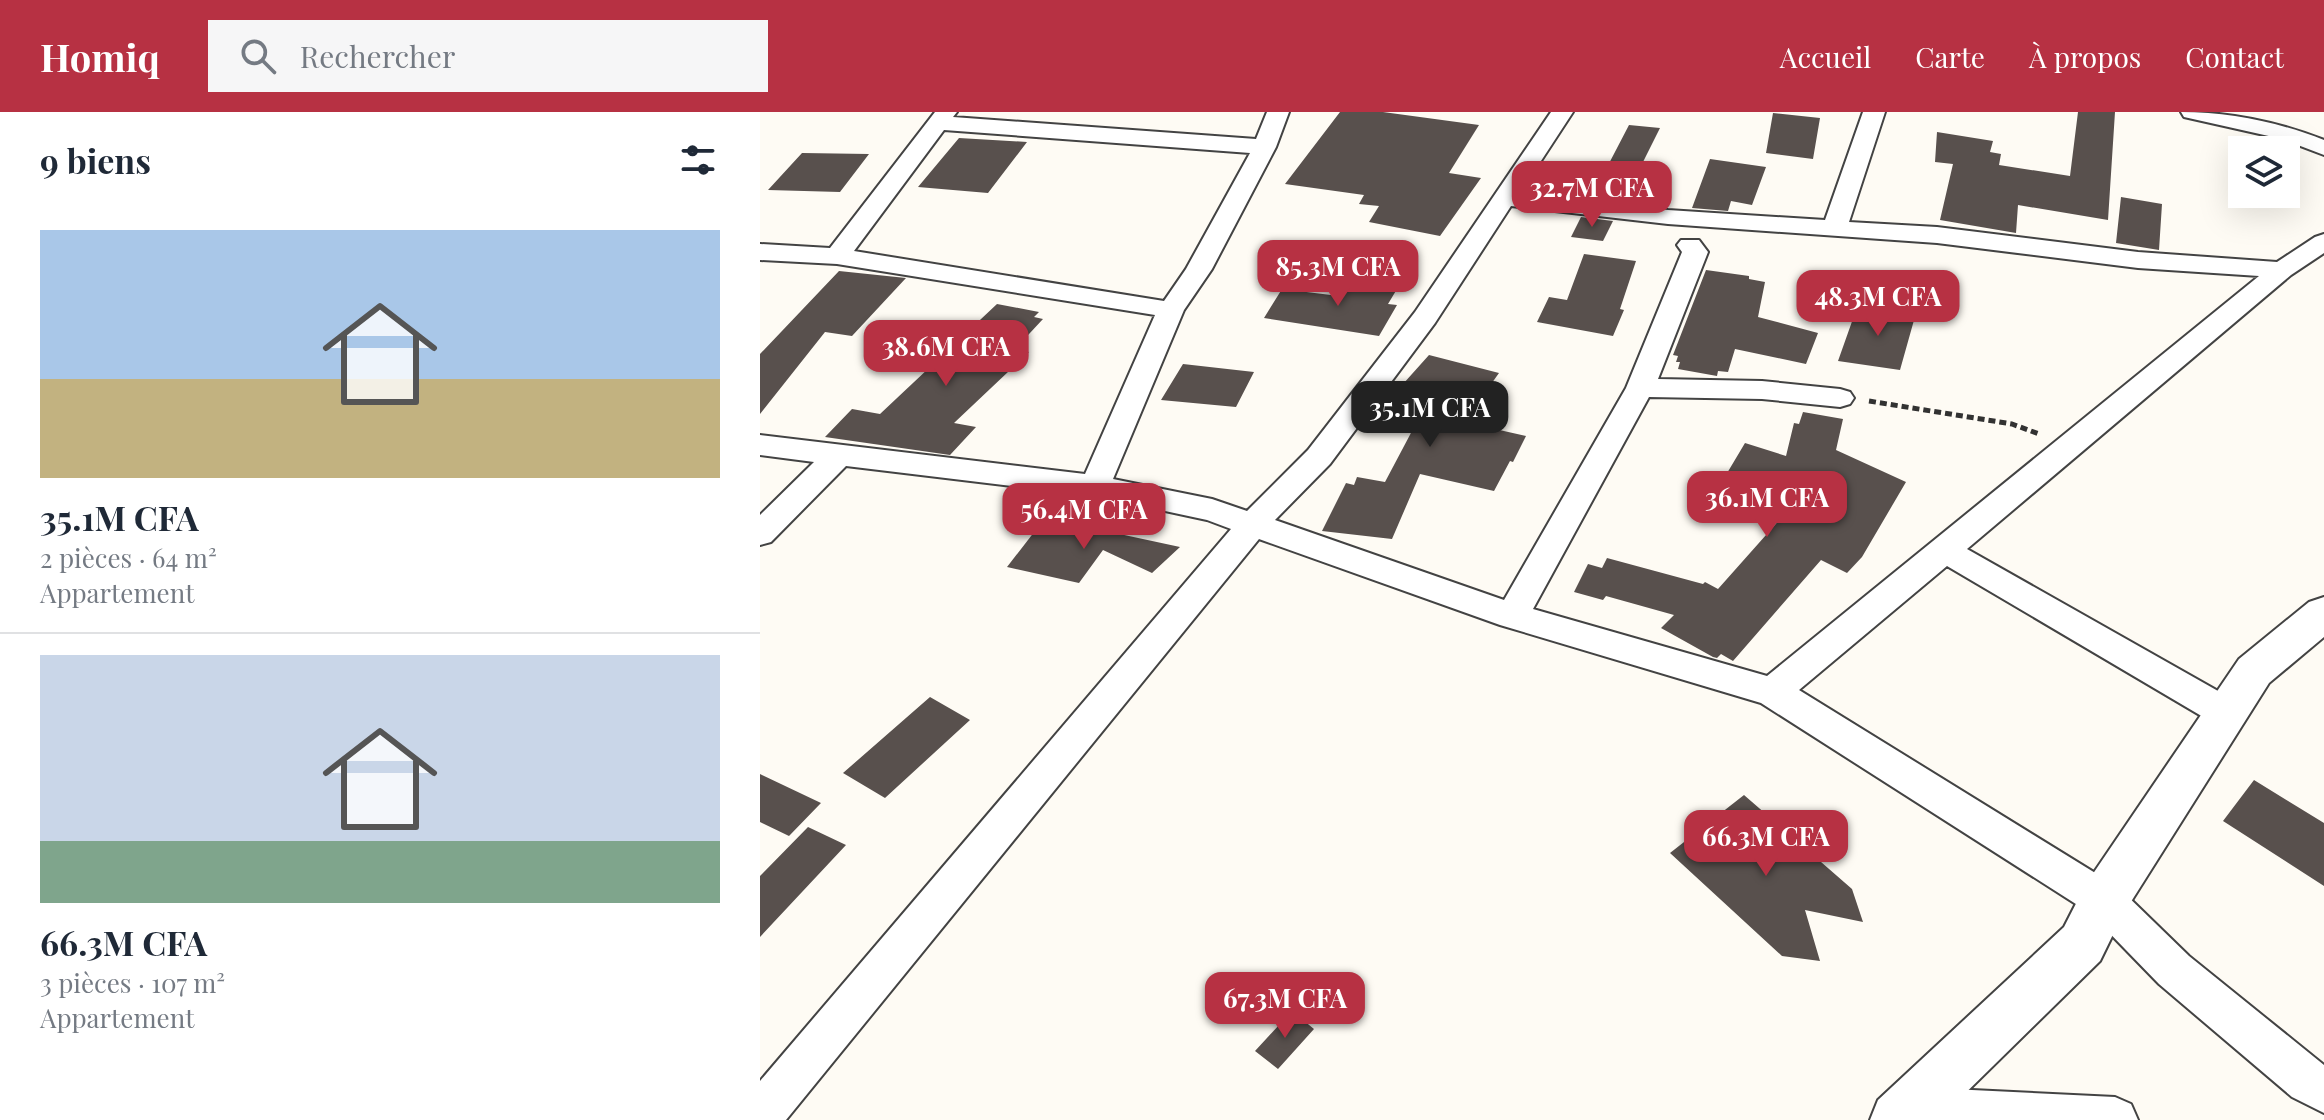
<!DOCTYPE html>
<html lang="fr">
<head>
<meta charset="utf-8">
<style>
  :root { --surface:#fff; --page:#f6f6f7; --text:#1f2937; --muted:#747a83; --line:#e0e1e3; --accent:#b73143 }
  body { margin:0; font-family:"Playfair Display",serif; background:var(--page); color:var(--text); height:100vh; display:flex; flex-direction:column; font-size:30px; white-space:nowrap }
  * { box-sizing:border-box; margin:0 }
  p { font-size:26px; color:var(--muted) }
  .icon { flex:none; width:44px; height:44px; fill:none; stroke:currentColor; stroke-width:2; stroke-linecap:round; stroke-linejoin:round }
  .map { position:relative; flex:1; overflow:hidden }
  .sheet { display:flex; flex-direction:column; background:var(--surface); width:760px }
  .sheet>* { flex:none }
  .controls { position:absolute; left:1468px; top:24px; display:grid; gap:16px }
  .controls a { display:grid; place-items:center; width:72px; height:72px; border-radius:0px; background:var(--surface); box-shadow:0 8px 32px #0002; font-size:40px }
  .price { position:absolute; translate:-50% -68px; padding:0 18px; border-radius:16px; background:var(--accent); color:#fff; font-size:26px; line-height:52px; filter:drop-shadow(0 2px 4px #0008) }
  .price::after { content:''; position:absolute; left:50%; top:48px; width:24px; height:18px; margin-left:-12px; background:inherit; clip-path:polygon(0 0,100% 0,50% 100%) }
  .price.on { background:#222; color:#fff }
  ul { padding:0; list-style:none }
  li { display:grid; align-content:center; gap:16px; height:424px; padding:0 40px }
  li+li { border-top:2px solid var(--line) }
  li span { display:grid; place-items:center; height:248px; border-radius:0px; color:#555 }
  li>.icon { margin-inline-start:auto }
  span .icon { width:144px; height:144px; fill:#fffc; stroke-width:1 }
  li b { font-size:34px }
  h2 { display:flex; justify-content:space-between; align-items:center; height:96px; padding:0 40px; font-size:34px }
  header { display:flex; align-items:center; gap:48px; box-sizing:border-box; height:112px; padding:0 40px; background:var(--accent); color:#fff }
  header strong { font-size:38px }
  nav { display:flex; gap:44px; margin-inline-start:auto; font-size:28px }
  .search { width:560px; height:72px; background:var(--page); display:flex; align-items:center; gap:20px; box-sizing:border-box; padding:0 28px; border-radius:0px; color:var(--muted); font-size:30px }
  main { display:flex; flex:1; min-height:0 }
  .map>svg:first-child { display:block }
</style>
</head>
<body>
<header>
<strong>Homiq</strong>
<div class="search"><svg class="icon" aria-label="search" viewBox="0 0 24 24"><circle cx="10" cy="10" r="6"/><path d="M15 15l6 6"/></svg>Rechercher</div>
<nav><a>Accueil</a><a>Carte</a><a>À propos</a><a>Contact</a></nav>
</header>
<main>
<section class="sheet">
<h2>9 biens<svg class="icon" aria-label="filters" viewBox="0 0 24 24"><path d="M4 7h16M4 17h16"/><circle cx="9" cy="7" r="2"/><circle cx="15" cy="17" r="2"/></svg></h2>
<ul>
<li><span style="background:linear-gradient(#a9c7e8 60%,#c2b280 0)"><svg class="icon" aria-label="home" viewBox="0 0 24 24"><path d="M3 11l9-7 9 7M6 9v11h12V9"/></svg></span><div><b>35.1M CFA</b><p>2 pièces · 64 m²</p><p>Appartement</p></div></li>
<li><span style="background:linear-gradient(#c9d6e8 75%,#7fa58c 0)"><svg class="icon" aria-label="home" viewBox="0 0 24 24"><path d="M3 11l9-7 9 7M6 9v11h12V9"/></svg></span><div><b>66.3M CFA</b><p>3 pièces · 107 m²</p><p>Appartement</p></div></li>
</ul>
</section>
<div class="map">
<svg width="1564" height="1008" viewBox="0 0 1564 1008">
  <rect width="100%" height="100%" fill="#fefbf4"/>
  <!-- building -->
  <path fill="#58504d" d="M580 0H623L719 13 689 61 721 66 680 124 609 110 619 94 599 92 604 83 525 72Z
    M1318 0H1355L1348 108 1258 93 1256 121 1180 108 1193 52 1175 50 1177 20 1233 29 1230 40 1241 42 1239 53 1310 64Z
    M1013 1 1060 6 1053 47 1006 41Z
    M869 13 900 16 863 90 831 86Z
    M199 26 267 30 228 81 158 75Z
    M42 41 109 42 80 80 8 78Z
    M950 47 1006 55 992 93 971 89 968 99 932 96Z
    M1361 85 1402 92 1399 138 1356 131Z
    M821 105 853 109 843 129 811 125Z
    M824 142 876 149 860 197 864 198 853 224 777 210 789 185 807 188Z
    M946 158 989 164V167L1005 170 998 205 1058 221 1046 252 975 237 968 260 958 259 957 264 918 257 920 250H916L918 244 913 243Z
    M79 159 146 166 92 224 65 220 0 302V242Z
    M580 168 637 177 628 192 637 193 619 224 504 206 522 177 571 183Z
    M237 192 279 200 274 205 283 207 255 237 269 240 194 311 216 315 190 343 65 325 92 297 120 302Z
    M1109 192 1156 201 1140 258 1078 249 1095 201 1105 203Z
    M669 243 739 261 704 310 766 324 753 350 750 349 734 379 660 362 632 427 562 419 586 371 594 373 597 365 625 370 661 302 626 291Z
    M423 252 494 260 476 295 401 288Z
    M1043 300 1083 307 1076 338 1146 370 1102 445 1087 461 1061 448 973 549 961 542 957 546 953 545 901 516 914 503 846 484 843 488 814 480 828 452 842 456 847 446 943 472 945 470 958 477 1021 406 954 383 985 331 1026 344 1034 311 1039 312Z
    M285 406 355 421 420 435 392 461 343 438 319 471 247 455Z
    M170 585 210 608 125 686 83 661Z
    M0 662 61 691 29 724 0 710Z
    M1494 668 1564 711V774L1463 709Z
    M984 683 1092 777 1103 810 1045 798 1060 849 1022 844 910 741Z
    M48 715 86 733 0 825V764Z
    M532 899 554 917 518 957 495 939Z"/>
  <g fill="none" stroke-linecap="round" stroke-linejoin="round">
    <defs>
      <path id="minor" d="M175 0H197L193 5 496 27 507 0H529L516 35 452 157 424 198 353 367 452 387 487 399 548 338 655 200 791 0H813L760 81 908 98 1065 108 1103 0H1125L1089 110 1177 115 1378 140 1517 150 1555 125 1564 122V141L1531 163 1207 437 1481 592 1486 602 1481 612 1468 616 1455 612 1187 454 1039 578 1358 775 1429 844 1564 953V1001L1532 985 1399 872 1330 801 1001 591 740 513 499 427 26 1008H0V969L471 417 447 408 335 384 86 354 11 430 0 433V403L54 350 0 343V323L325 362 395 203 77 152 0 148V132L70 136ZM184 18 490 41 426 157 404 189 94 139ZM751 94 908 112 1177 131 1378 156 1499 164 1007 564 773 497 889 285 1002 287 1080 295 1090 292 1094 286 1090 280 1080 277 1002 269 898 267 948 140 939 128H921L917 133 922 140 866 276 744 488 515 408 570 352 675 211Z
        M1421 0C1470 0 1518 10 1564 28V43L1522 27 1424 5Z
        M1150 975 1355 985 1371 992 1378 1008H1131L1127 998 1134 982Z"/>
      <path id="tertiary" d="M1564 485V525L1509 571 1362 804 1340 849 1178 1008H1110L1118 988 1304 815 1326 772 1479 547 1549 490Z"/>
    </defs>
    <!-- minor casing -->
    <use href="#minor" stroke="#434343" stroke-width="4"/>
    <!-- tertiary casing -->
    <use href="#tertiary" stroke="#434343" stroke-width="4"/>
    <!-- path -->
    <path stroke="#323232" stroke-width="5" stroke-dasharray="7 4" stroke-linecap="butt" d="M1109 289 1252 312 1279 322"/>
    <!-- minor -->
    <use href="#minor" fill="#fff" fill-rule="evenodd"/>
    <!-- tertiary -->
    <use href="#tertiary" fill="#fff" fill-rule="evenodd"/>
  </g>
</svg>
<div class="controls">
<a><svg class="icon" aria-label="layers" viewBox="0 0 24 24"><path d="M12 4l9 5-9 5-9-5zM3 14l9 5 9-5"/></svg></a>
</div>
<b class="price" style="left:832px;top:117px">32.7M CFA</b>
<b class="price" style="left:578px;top:196px">85.3M CFA</b>
<b class="price" style="left:1118px;top:226px">48.3M CFA</b>
<b class="price" style="left:186px;top:276px">38.6M CFA</b>
<b class="price on" style="left:670px;top:337px">35.1M CFA</b>
<b class="price" style="left:1007px;top:427px">36.1M CFA</b>
<b class="price" style="left:324px;top:439px">56.4M CFA</b>
<b class="price" style="left:1006px;top:766px">66.3M CFA</b>
<b class="price" style="left:525px;top:928px">67.3M CFA</b>
</div>
</main>
</body>
</html>
